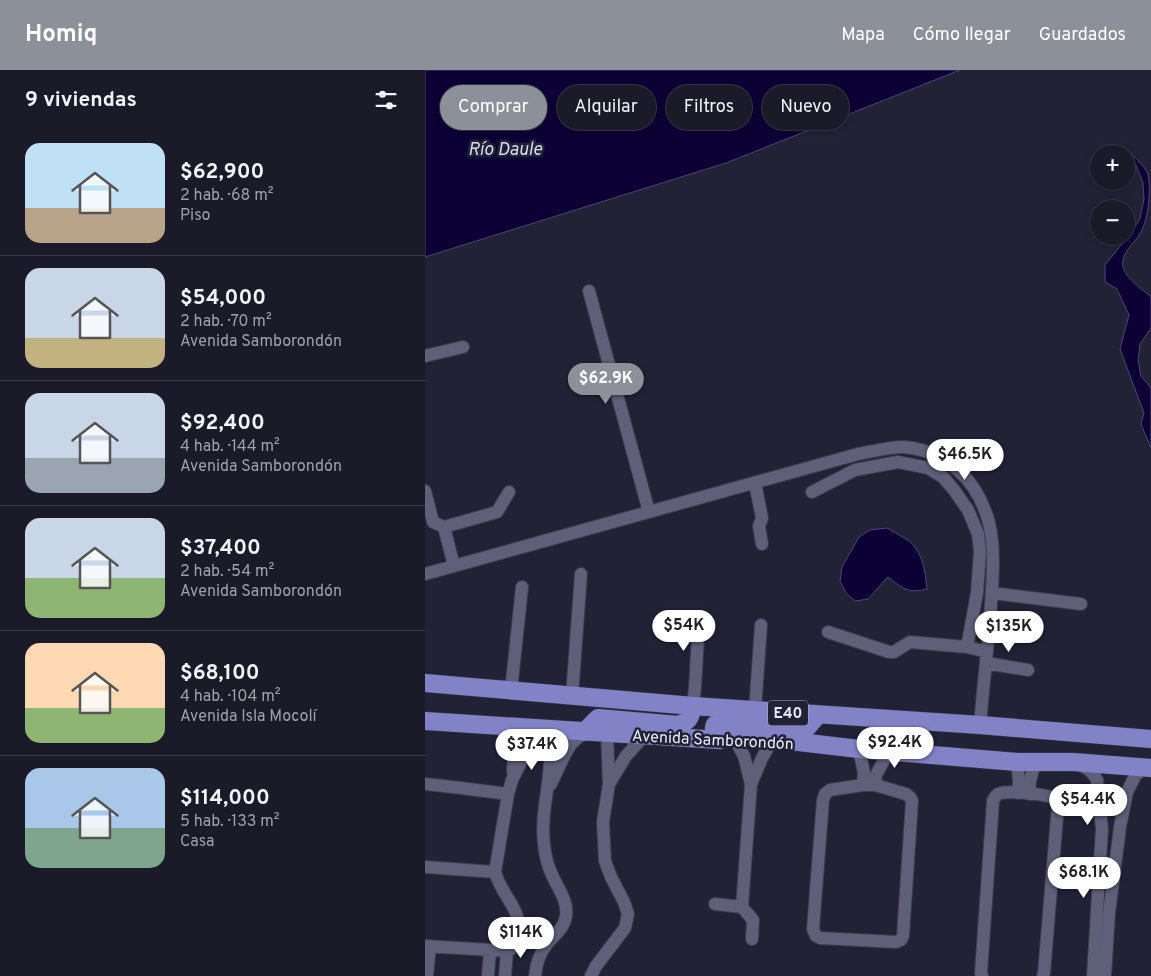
<!DOCTYPE html>
<html lang="es">
<head>
<meta charset="utf-8">
<style>
  :root { --surface:#1a1a29; --page:#272735; --text:#f1f3f6; --muted:#9fa1a8; --line:#383846; --accent:#8c9099 }
  body { margin:0; font-family:Overpass,sans-serif; background:var(--page); color:var(--text); height:100vh; display:flex; flex-direction:column; font-size:19px; white-space:nowrap }
  * { box-sizing:border-box; margin:0 }
  p { font-size:16px; color:var(--muted) }
  .icon { flex:none; width:28px; height:28px; fill:none; stroke:currentColor; stroke-width:2; stroke-linecap:round; stroke-linejoin:round }
  .map { position:relative; flex:1; overflow:hidden }
  .panel { display:flex; flex-direction:column; background:var(--surface); width:425px }
  .panel>* { flex:none }
  .top-card { position:absolute; left:15px; top:15px; width:475px; height:45px; display:flex; gap:10px }
  .buttons { position:absolute; left:665px; top:75px; display:grid; gap:10px }
  .buttons a { display:grid; place-items:center; width:45px; height:45px; border-radius:50%; background:var(--surface); box-shadow:0 2px 8px #0003,0 0 0 1px var(--line); font-size:25px }
  .price { position:absolute; translate:-50% -42px; padding:0 11px; border-radius:18px; background:#fff; color:#222; font-size:16px; line-height:32px; filter:drop-shadow(0 1px 2px #0008) }
  .price::after { content:''; position:absolute; left:50%; top:30px; width:15px; height:11px; margin-left:-8px; background:inherit; clip-path:polygon(0 0,100% 0,50% 100%) }
  .price.active { background:var(--accent); color:#fff }
  ul { padding:0; list-style:none }
  li { display:flex; align-items:center; gap:15px; height:125px; padding:0 25px }
  li+li { border-top:1px solid var(--line) }
  li span { display:grid; place-items:center; flex:none; width:140px; height:100px; border-radius:15px; color:#555 }
  li>.icon { margin-inline-start:auto }
  span .icon { width:60px; height:60px; fill:#fffc; stroke-width:1 }
  li b { font-size:21px }
  h2 { display:flex; justify-content:space-between; align-items:center; height:60px; padding:0 25px; font-size:21px }
  .chip { padding:0 18px; border-radius:22px; background:var(--surface); box-shadow:0 2px 8px #0003,0 0 0 1px var(--line); font-size:18px; line-height:45px }
  .chip.active { background:var(--accent); color:#fff }
  header { display:flex; align-items:center; gap:30px; box-sizing:border-box; height:70px; padding:0 25px; background:var(--accent); color:#fff }
  header strong { font-size:24px }
  nav { display:flex; gap:28px; margin-inline-start:auto; font-size:18px }
  main { display:flex; flex:1; min-height:0 }
  .map>svg:first-child { display:block }
</style>
</head>
<body>
<header>
<strong>Homiq</strong>
<nav><a>Mapa</a><a>Cómo llegar</a><a>Guardados</a></nav>
</header>
<main>
<section class="panel">
<h2>9 viviendas<svg class="icon" aria-label="filters" viewBox="0 0 24 24"><path d="M4 7h16M4 17h16"/><circle cx="9" cy="7" r="2"/><circle cx="15" cy="17" r="2"/></svg></h2>
<ul>
<li><span style="background:linear-gradient(#bfe0f5 65%,#b9a48a 0)"><svg class="icon" aria-label="home" viewBox="0 0 24 24"><path d="M3 11l9-7 9 7M6 9v11h12V9"/></svg></span><div><b>$62,900</b><p>2 hab. · 68 m²</p><p>Piso</p></div></li>
<li><span style="background:linear-gradient(#c9d6e8 70%,#c2b280 0)"><svg class="icon" aria-label="home" viewBox="0 0 24 24"><path d="M3 11l9-7 9 7M6 9v11h12V9"/></svg></span><div><b>$54,000</b><p>2 hab. · 70 m²</p><p>Avenida Samborondón</p></div></li>
<li><span style="background:linear-gradient(#c9d6e8 65%,#9aa5b1 0)"><svg class="icon" aria-label="home" viewBox="0 0 24 24"><path d="M3 11l9-7 9 7M6 9v11h12V9"/></svg></span><div><b>$92,400</b><p>4 hab. · 144 m²</p><p>Avenida Samborondón</p></div></li>
<li><span style="background:linear-gradient(#c9d6e8 60%,#8fb573 0)"><svg class="icon" aria-label="home" viewBox="0 0 24 24"><path d="M3 11l9-7 9 7M6 9v11h12V9"/></svg></span><div><b>$37,400</b><p>2 hab. · 54 m²</p><p>Avenida Samborondón</p></div></li>
<li><span style="background:linear-gradient(#ffd9b3 65%,#8fb573 0)"><svg class="icon" aria-label="home" viewBox="0 0 24 24"><path d="M3 11l9-7 9 7M6 9v11h12V9"/></svg></span><div><b>$68,100</b><p>4 hab. · 104 m²</p><p>Avenida Isla Mocolí</p></div></li>
<li><span style="background:linear-gradient(#a9c7e8 60%,#7fa58c 0)"><svg class="icon" aria-label="home" viewBox="0 0 24 24"><path d="M3 11l9-7 9 7M6 9v11h12V9"/></svg></span><div><b>$114,000</b><p>5 hab. · 133 m²</p><p>Casa</p></div></li>
</ul>
</section>
<div class="map">
<svg width="726" height="906" viewBox="0 0 726 906">
  <rect width="100%" height="100%" fill="#222237"/>
  <!-- water -->
  <path fill="#0c0035" stroke="#4f4670" d="M0 0H535L301 93 0 187Z
    M706 83C711 89 721 98 723 104 726 121 724 152 713 167 707 175 696 184 698 196 699 207 718 220 726 227V258L715 274 713 290 716 306 726 318V378L716 354 719 343 695 279 704 245 692 219 680 212V195L705 164 715 149 719 129 718 113Z
    M462 458C469 462 476 466 483 470 498 482 500 501 502 519 483 524 477 518 463 507L443 529 430 531 421 523 415 511 417 497 434 467 445 460Z"/>
  <g fill="none" stroke-linecap="round" stroke-linejoin="round">
    <defs>
      <path id="minor" d="M164 221 224 442
        M0 286 38 277
        M330 413 337 448 334 456 337 474
        M0 421 8 452 19 457
        M387 422 430 400 473 392 503 398 518 407 529 420 543 440 553 464 555 482 552 523 542 577
        M29 496 19 457 72 442 84 422
        M0 504 433 384C445 382 468 376 479 377 523 381 553 411 564 453 571 480 567 520 565 548 562 584 558 619 555 655
        M567 523 656 534
        M403 562 464 582H469L485 572 542 577 562 582
        M561 593 603 600
        M86 621 97 517
        M147 626 156 504
        M268 636 270 617 274 550
        M330 640 336 555
        M76 656C90 677 89 678 88 702
        M308 666 319 686 326 714
        M434 679 439 703 438 715
        M592 692 594 711 593 723
        M653 694C662 698 667 701 672 710L677 759 668 906
        M0 714 36 718 83 724 87 710 95 694 102 673 110 658
        M126 714 139 686 146 674 159 662
        M184 714 201 686 219 666
        M438 715H450L481 724 485 727 487 731 478 866 476 870 471 872 395 868 391 866 388 859 398 730 400 724 405 720Z
        M450 715 451 705 464 681
        M604 724 605 711 610 692
        M0 797 70 802 83 724
        M290 834 317 837
        M327 869 328 850 317 837 326 714 337 688 348 669
        M0 876 82 881C88 879 90 875 92 869 101 842 76 826 70 802
        M2 906 5 876
        M63 906 65 880
        M80 906 82 881
        M110 906C111 894 114 884 122 874 129 865 139 859 141 846 143 831 134 820 128 807 123 797 120 785 119 774 114 736 133 696 121 659
        M166 906 171 896 200 858 203 844 199 832 186 807 180 791 178 752 184 714 182 663
        M557 906 556 903 568 731C570 727 571 724 576 723 586 721 623 724 632 729L633 735 619 903 618 906
        M680 906 684 843 695 757 702 722 710 706 716 700 723 697"/>
      <path id="highway" d="M0 613 268 636 555 655 726 669
        M0 651 294 670 308 666 348 669 434 679 592 692H648L726 698
        M159 662 173 648 253 655C265 651 265 648 268 636
        M294 670C290 663 285 656 294 652L381 659 393 645"/>
    </defs>
    <!-- minor casing -->
    <use href="#minor" stroke="#3d3c4e" stroke-width="14"/>
    <!-- highway casing -->
    <use href="#highway" stroke="#3d3c4e" stroke-width="19"/>
    <!-- minor -->
    <use href="#minor" stroke="#5e5f78" stroke-width="12"/>
    <!-- highway -->
    <use href="#highway" stroke="#8282c7" stroke-width="18"/>
  </g>
  <g text-anchor="middle" stroke-width="5" stroke-linejoin="round" paint-order="stroke">
    <!-- shield labels -->
    <rect fill="#222237" stroke="#aeafc0" stroke-width="1" x="343" y="630.5" width="40" height="25" rx="4"/>
    <g font-size="15" font-weight="bold" fill="#eaebfa">
      <text x="363" y="648">E40</text>
    </g>
    <!-- street labels -->
    <g font-size="16" fill="#eaebfa" stroke="#222237">
      <text transform="translate(288 669) rotate(3)" y="6">Avenida Samborondón</text>
    </g>
    <!-- water labels -->
    <g font-size="18" font-style="italic" fill="#d9dbf2" stroke="#222237">
      <text x="80" y="85">Río Daule</text>
    </g>
  </g>
</svg>
<div class="buttons">
<a>+</a>
<a>−</a>
</div>
<b class="price active" style="left:181px;top:335px">$62.9K</b>
<b class="price" style="left:540px;top:411px">$46.5K</b>
<b class="price" style="left:259px;top:582px">$54K</b>
<b class="price" style="left:584px;top:583px">$135K</b>
<b class="price" style="left:470px;top:699px">$92.4K</b>
<b class="price" style="left:107px;top:701px">$37.4K</b>
<b class="price" style="left:663px;top:756px">$54.4K</b>
<b class="price" style="left:659px;top:829px">$68.1K</b>
<b class="price" style="left:96px;top:889px">$114K</b>
<div class="top-card">
<a class="chip active">Comprar</a>
<a class="chip">Alquilar</a>
<a class="chip">Filtros</a>
<a class="chip">Nuevo</a>
</div>
</div>
</main>
</body>
</html>
